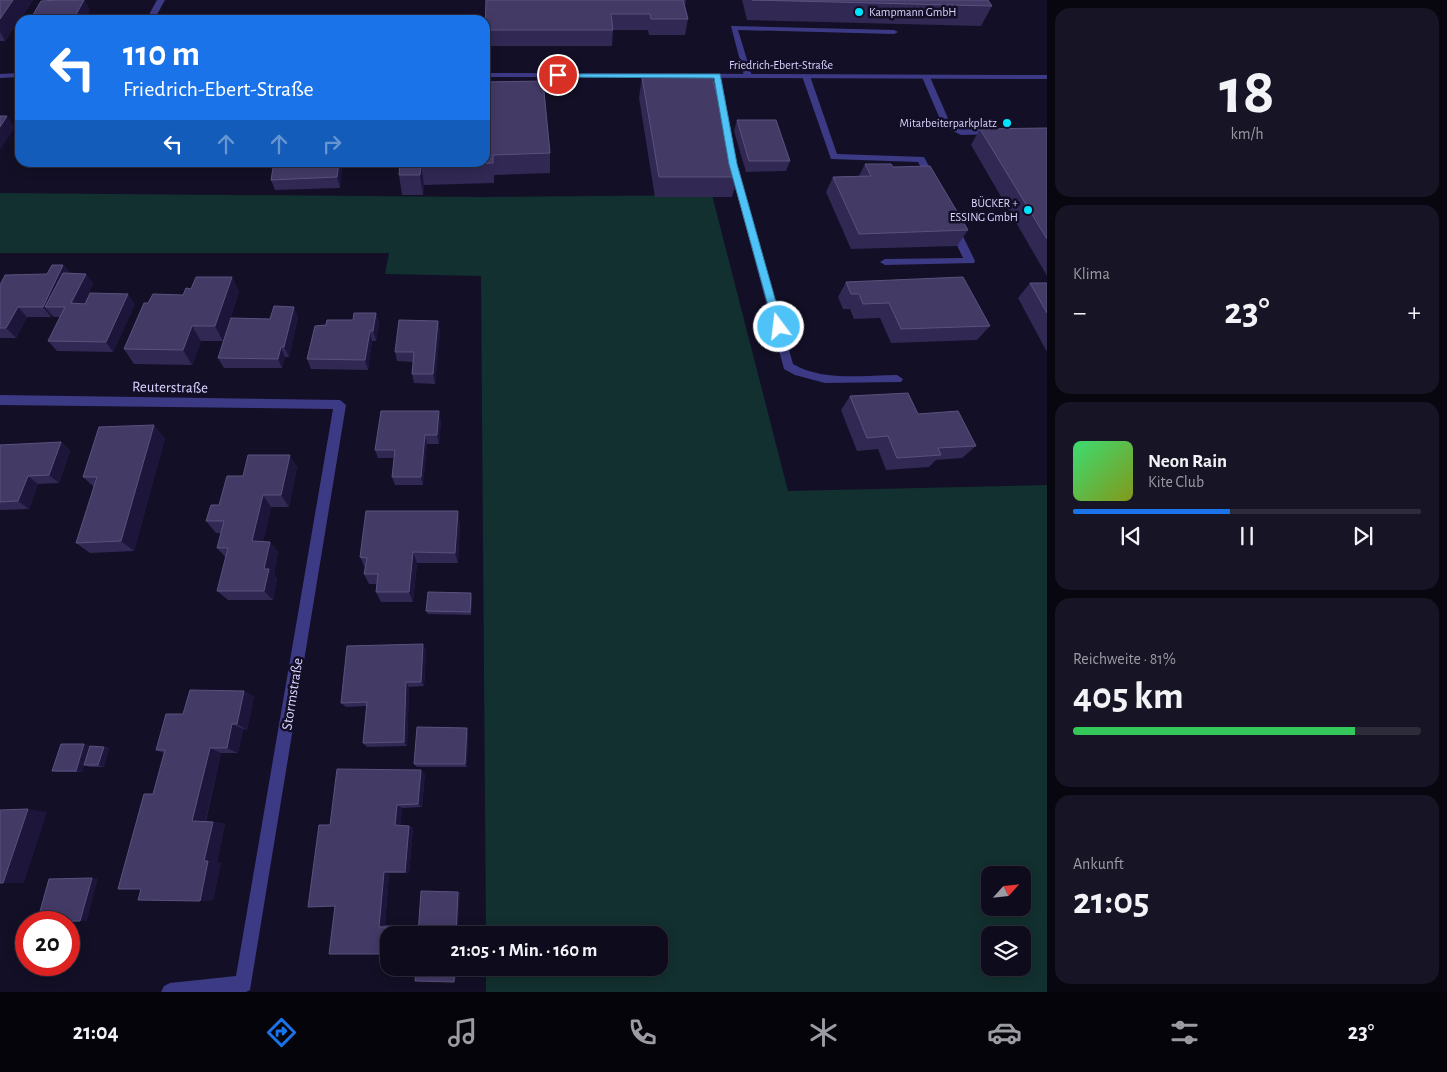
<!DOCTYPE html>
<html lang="de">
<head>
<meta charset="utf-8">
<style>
  :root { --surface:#0e0b1c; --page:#171425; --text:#f1f3f6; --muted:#9b9ba3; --line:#2e2b3b; --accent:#1a73e8 }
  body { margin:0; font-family:"Alegreya Sans",sans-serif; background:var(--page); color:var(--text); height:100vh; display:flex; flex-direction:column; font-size:19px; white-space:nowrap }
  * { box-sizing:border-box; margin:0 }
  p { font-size:16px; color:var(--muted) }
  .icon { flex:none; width:28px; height:28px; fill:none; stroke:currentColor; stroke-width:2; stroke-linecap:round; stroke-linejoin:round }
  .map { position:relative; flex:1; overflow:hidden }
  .sheet { display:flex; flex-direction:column; gap:8px; padding:8px; background:#08060f; width:400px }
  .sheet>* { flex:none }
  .banner { position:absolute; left:15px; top:15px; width:475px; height:152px; border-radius:15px; box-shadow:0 2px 12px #0003,0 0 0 1px var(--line); background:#1a73e8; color:#fff; overflow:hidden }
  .needle { width:32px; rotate:63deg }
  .controls { position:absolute; left:981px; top:866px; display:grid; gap:10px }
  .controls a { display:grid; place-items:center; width:50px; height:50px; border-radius:10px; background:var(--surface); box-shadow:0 2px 12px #0003,0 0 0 1px var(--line); font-size:25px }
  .speed { position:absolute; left:15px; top:911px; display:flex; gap:10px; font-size:25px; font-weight:700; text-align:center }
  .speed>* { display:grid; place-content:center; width:65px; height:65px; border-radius:50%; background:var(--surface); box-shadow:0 2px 12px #0003,0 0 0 1px var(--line); line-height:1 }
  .speed .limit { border:8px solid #d22; background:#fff; color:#111 }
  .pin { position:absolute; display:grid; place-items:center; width:42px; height:42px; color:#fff; margin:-21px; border:2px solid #fff; border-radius:50%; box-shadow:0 1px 5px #0007 }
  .me { position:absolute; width:55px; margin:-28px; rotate:345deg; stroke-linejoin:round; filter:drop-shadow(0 0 4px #0008) }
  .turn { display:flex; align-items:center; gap:18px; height:105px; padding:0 25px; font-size:22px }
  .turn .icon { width:65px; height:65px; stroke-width:2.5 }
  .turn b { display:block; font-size:35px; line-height:42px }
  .lanes { display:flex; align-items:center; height:48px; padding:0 25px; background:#0003; justify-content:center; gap:25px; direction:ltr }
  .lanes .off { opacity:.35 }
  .big { font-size:38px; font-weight:700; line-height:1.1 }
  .sheet .card { flex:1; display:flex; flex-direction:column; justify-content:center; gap:8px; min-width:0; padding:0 18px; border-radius:15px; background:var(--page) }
  .sheet .dial { align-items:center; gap:0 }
  .dial b { font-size:65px; line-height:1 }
  .song { display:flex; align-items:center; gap:15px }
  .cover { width:60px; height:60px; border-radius:8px; background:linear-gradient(135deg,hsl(140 70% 55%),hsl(70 70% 35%)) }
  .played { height:5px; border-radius:2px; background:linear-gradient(90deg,var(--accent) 45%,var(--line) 45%) }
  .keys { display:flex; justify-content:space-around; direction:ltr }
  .heat { display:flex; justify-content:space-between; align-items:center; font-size:28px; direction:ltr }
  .charge { height:8px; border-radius:4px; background:linear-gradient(90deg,#34c759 81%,var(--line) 0) }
  .trip { position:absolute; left:380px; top:926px; width:288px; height:50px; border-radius:15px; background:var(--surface); box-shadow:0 2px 12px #0003,0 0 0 1px var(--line); font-weight:700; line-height:50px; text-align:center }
  .tabs { display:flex; height:80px; justify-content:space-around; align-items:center; background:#06040b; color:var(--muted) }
  .tabs .icon { width:35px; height:35px }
  .tabs .active { color:var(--accent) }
  .tabs b { font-size:22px; color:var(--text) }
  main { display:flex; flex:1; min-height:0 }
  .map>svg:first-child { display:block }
  .green { fill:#12302f; fill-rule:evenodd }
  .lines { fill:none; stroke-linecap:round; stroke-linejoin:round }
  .lane { fill:#3d3a85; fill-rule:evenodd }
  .street { fill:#3d3a85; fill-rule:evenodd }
  .wall { fill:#312854 }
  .shaded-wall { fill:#1d163a }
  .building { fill:#433a66; stroke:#5a527e }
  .route { fill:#4fc3f7; stroke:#337fa1 }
  .poi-dot { fill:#00e5ff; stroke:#130f26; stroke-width:2 }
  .labels { text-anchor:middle; stroke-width:5; stroke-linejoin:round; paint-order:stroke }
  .far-poi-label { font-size:12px; fill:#d9d4ff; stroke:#130f26; text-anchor:end }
  .far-street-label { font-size:12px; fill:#d9d4ff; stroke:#130f26 }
  .street-label { font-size:15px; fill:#d9d4ff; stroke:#130f26 }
</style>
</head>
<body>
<main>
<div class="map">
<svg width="1047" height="992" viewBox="0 0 1047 992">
  <rect width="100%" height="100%" fill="#130f26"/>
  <path class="green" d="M0,193L481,197L712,195L788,491L1047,485V992H486V968H659V935H486L481,276L385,274L389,253H0ZM990,875H1022V908H990ZM990,935H1022V968H990Z"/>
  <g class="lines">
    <g class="lane">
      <polygon points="157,0 165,0 154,20 146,20"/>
      <polygon points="731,26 894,30 898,32 894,34 738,30 752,76 748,78 744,76"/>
      <path d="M714,74L721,76L737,164L793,364C824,382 863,375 897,375L903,379L901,382L825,383L795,375L784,369L729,164Z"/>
      <polygon points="803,74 810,76 837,154 924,157 937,181 935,183 929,183 918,162 831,159 802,76"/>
      <polygon points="923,75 930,77 950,123 963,129 995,129 998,130 998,134 961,135 943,126 922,77"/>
      <polygon points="953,223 958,226 975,261 974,263 885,265 880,262 885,259 963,258 948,226"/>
    </g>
    <g class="street">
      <polygon points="20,73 20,77 0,78 0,74"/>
      <polygon points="485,73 1047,75 1047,79 485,77"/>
      <polygon points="0,395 340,400 346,405 250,990 246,992 161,992 164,986 170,983 236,976 333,409 0,405"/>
    </g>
  </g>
  <g class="wall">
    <polygon points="0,0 33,0 5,41 0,41"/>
    <polygon points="486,0 686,0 685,6 688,19 685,35 649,35 648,30 613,30 612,46 485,46 485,20"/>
    <polygon points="742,0 988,0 992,6 981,26 747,20"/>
    <polygon points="642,77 738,177 732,197 655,197 639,98"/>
    <polygon points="485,82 550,153 550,173 494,175 494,183 424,185 423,195 402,195 399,175"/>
    <polygon points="737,120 790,161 786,171 746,172 734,131"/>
    <polygon points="1047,128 1047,276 971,145 980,129"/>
    <polygon points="865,164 893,167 968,230 957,246 851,249 826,192 833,177 859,176"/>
    <polygon points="342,166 340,188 275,190 271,180"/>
    <polygon points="63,265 70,273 86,274 93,284 84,303 135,304 113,352 57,351 48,341 60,317 54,317 52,315 51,317 27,317 16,338 0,338 0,285 47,274"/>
    <polygon points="232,277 239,292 223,341 201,341 192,365 134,364 124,349 148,303 183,295 191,289"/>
    <polygon points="846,282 990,326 977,340 891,343 880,318 854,319 850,309 843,309 838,297"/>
    <polygon points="1030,283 1047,283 1047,352 1018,298"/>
    <polygon points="376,313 379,324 376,341 372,341 368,370 311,369 307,359 353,320"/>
    <polygon points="298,317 289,357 285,357 282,368 224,368 218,358 270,319"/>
    <polygon points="438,321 440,331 435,384 414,383 412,374 413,362 397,361 395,352"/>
    <polygon points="850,396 918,414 976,446 962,458 936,460 929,467 886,470 878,449 857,451 841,410"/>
    <polygon points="441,420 439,444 427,444 423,485 395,485 392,477 394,458 378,458 375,450"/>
    <polygon points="165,438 134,551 90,553 76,543 94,487 83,477"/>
    <polygon points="61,442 70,451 59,483 38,484 29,509 0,510 0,445"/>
    <polygon points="297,467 289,507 271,507 263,542 270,542 278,552 274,575 277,579 273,600 228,600 217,591 226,558 217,548 221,533 216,533 206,521 243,476"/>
    <polygon points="460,523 458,563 417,563 413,602 381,602 376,592 377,584 369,584 364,574 365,568 360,557"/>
    <polygon points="472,596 471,615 428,614 426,611"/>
    <polygon points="426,649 424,686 409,687 407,746 367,747 363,743 367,706 346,707 341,703"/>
    <polygon points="244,691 254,697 247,730 243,729 238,753 221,753 206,821 213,822 225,824 217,862 221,862 213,900 200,901 141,889 153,794 164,753 156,750 183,714"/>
    <polygon points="468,732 467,767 417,767 414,764"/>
    <polygon points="84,744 90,746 82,772 58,772 52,771"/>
    <polygon points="104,747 109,748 104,767 90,767 84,765"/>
    <polygon points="425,774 422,807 402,808 400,826 409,826 413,828 409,873 389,873 385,925 408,925 407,935 389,935 335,906 330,825"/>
  </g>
  <g class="shaded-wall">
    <polygon points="13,0 33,0 5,41 0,32 0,19"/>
    <polygon points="84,0 85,0 90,10 85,20 73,20"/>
    <polygon points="7,116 15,127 0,150 0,127"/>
    <polygon points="339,162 341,162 342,166 340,188 337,177"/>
    <polygon points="421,165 424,185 423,195 420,175"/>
    <polygon points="63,265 71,275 45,307 52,315 51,317 43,307"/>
    <polygon points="86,274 93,284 79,313 71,303"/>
    <polygon points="232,277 239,292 223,341 215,326"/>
    <polygon points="128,294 135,304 113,352 106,342"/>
    <polygon points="18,307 27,317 16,338 6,328"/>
    <polygon points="294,307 298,317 289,357 284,347"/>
    <polygon points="376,313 379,324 376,341 373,331"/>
    <polygon points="438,321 440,331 435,384 433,374"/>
    <polygon points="192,326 201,341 192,365 183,350"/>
    <polygon points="370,331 372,341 368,370 365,360"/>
    <polygon points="281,347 285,357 282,368 278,359"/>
    <polygon points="439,411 441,420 439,444 437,435"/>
    <polygon points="154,425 165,438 134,551 121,541"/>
    <polygon points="425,435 427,444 423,485 421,477"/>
    <polygon points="61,442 70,451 59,483 49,475"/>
    <polygon points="290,455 297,467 289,507 281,495"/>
    <polygon points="28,476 38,484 29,509 18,501"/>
    <polygon points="263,495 271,507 261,552 252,541"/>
    <polygon points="458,511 460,523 458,563 455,553"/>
    <polygon points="270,542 278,552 274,575 277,579 273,600 264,591 264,569"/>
    <polygon points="413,552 417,563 413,602 409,592"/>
    <polygon points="423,644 426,649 424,686 421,682"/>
    <polygon points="406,682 409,687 407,746 404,742"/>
    <polygon points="244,691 254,697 247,730 237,724"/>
    <polygon points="232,724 243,729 238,753 227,748"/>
    <polygon points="467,728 468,732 467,767 465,764"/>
    <polygon points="84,744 90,746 82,772 76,771"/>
    <polygon points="104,747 109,748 104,767 98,765"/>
    <polygon points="210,748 221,753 205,823 192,821"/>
    <polygon points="421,770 425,774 422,807 418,804"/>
    <polygon points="397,805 402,808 400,827 395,825"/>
    <polygon points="28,809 47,812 24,883 3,883"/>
    <polygon points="213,822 225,824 217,862 204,861"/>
    <polygon points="409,826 413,828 409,873 405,872"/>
    <polygon points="208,861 221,862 213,900 200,901"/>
    <polygon points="384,872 389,873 385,925 379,927"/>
    <polygon points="92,878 98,878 87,921 80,921"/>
    <polygon points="460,891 458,935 456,935 458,892"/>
    <polygon points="408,925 407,935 402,935 403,927"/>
    <polygon points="455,968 457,968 456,979 454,982"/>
  </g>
  <g class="building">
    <polygon points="0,0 13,0 0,19"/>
    <polygon points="60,0 84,0 73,20 30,20 41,1"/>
    <polygon points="486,0 683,0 688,19 651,19 650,14 611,14 613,30 485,30"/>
    <polygon points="752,0 988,0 992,6"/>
    <polygon points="642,77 712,77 738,177 659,177"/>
    <polygon points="543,81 550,153 493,155 493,163 421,165 420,175 399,175 400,162 485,162 485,82"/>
    <polygon points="0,116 7,116 0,127"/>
    <polygon points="737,120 776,120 790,161 749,161"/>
    <polygon points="1047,128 1047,239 980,129"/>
    <polygon points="274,162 339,162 337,177 271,180"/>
    <polygon points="865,164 891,164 893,167 930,166 968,230 859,234 833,177 871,176"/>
    <polygon points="52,265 63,265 43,307 18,307 6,328 0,328 0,285 5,275 47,274"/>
    <polygon points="63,273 86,274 71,303 85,304 90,293 128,294 106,342 48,341 65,307 45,307"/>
    <polygon points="196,277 232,277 215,326 192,326 183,350 124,349 144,303 148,303 153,294 183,295 186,288 191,289"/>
    <polygon points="963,277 990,326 901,329 889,303 863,304 859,294 851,294 846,282"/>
    <polygon points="1030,283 1047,283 1047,313"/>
    <polygon points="274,306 294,307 284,347 281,347 278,359 218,358 231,318 270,319"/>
    <polygon points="354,313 376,313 373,331 370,331 365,360 307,359 315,326 326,325 327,320 353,320"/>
    <polygon points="399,320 438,321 433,374 412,374 414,352 395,352"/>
    <polygon points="908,393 918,414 958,411 976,446 938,448 941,455 897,458 888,436 867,438 850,396"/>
    <polygon points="381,411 439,411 437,435 425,435 421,477 392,477 395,450 375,450"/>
    <polygon points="154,425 121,541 76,543 97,477 83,477 99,427"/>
    <polygon points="61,442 49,475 28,476 18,501 0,502 0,445"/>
    <polygon points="248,455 290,455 281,495 263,495 252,541 270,542 264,569 269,569 264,591 217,591 228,548 217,548 224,521 206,521 211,505 219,505 227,476 243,476"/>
    <polygon points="366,511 458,511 455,553 413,552 409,592 376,592 378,574 364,574 367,558 360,557"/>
    <polygon points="428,592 471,593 470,612 426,611"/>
    <polygon points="423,644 421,682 406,682 404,742 363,743 367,702 341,703 347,646"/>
    <polygon points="190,690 244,691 237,724 232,724 227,748 210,748 192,821 213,822 204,861 208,861 200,901 138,900 141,889 118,889 144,794 153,794 165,750 156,750 166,714 183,714"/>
    <polygon points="417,727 467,728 465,764 414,764"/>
    <polygon points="61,744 84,744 76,771 52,771"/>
    <polygon points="90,746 104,747 98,765 84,765"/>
    <polygon points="337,769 421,770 418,804 397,805 395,825 409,826 405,872 384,872 379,927 403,927 402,935 389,935 389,954 329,954 335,906 308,907 319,825 330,825"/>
    <polygon points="28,809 3,883 0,883 0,810"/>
    <polygon points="92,878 80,921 37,922 49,879"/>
    <polygon points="421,891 458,892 456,935 418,935"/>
    <polygon points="416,968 455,968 454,982 415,981"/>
  </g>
  <polygon class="route" points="556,74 720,74 737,164 783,327 782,330 779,331 774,327 729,164 714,78 558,77"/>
  <g class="poi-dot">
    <circle cx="859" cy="12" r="5"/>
    <circle cx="1007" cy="123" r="5"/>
    <circle cx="1028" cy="210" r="5"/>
  </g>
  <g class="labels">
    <g class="far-poi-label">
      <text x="869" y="16" text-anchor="start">Kampmann GmbH</text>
      <text x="997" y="127">Mitarbeiterparkplatz</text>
      <text x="1018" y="207">BÜCKER +<tspan x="1018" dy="14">ESSING GmbH</tspan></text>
    </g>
    <g class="far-street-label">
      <text x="781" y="69">Friedrich-Ebert-Straße</text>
    </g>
    <g class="street-label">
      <text transform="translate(170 387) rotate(1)" y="5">Reuterstraße</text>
      <text transform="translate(292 694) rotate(-81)" y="5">Stormstraße</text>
    </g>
  </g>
</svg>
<div class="controls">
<a><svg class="needle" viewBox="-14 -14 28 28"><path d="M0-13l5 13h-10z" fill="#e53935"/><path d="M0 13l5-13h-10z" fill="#9b9ba3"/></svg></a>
<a><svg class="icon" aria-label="layers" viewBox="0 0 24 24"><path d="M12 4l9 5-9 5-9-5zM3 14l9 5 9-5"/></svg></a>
</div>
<div class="speed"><div class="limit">20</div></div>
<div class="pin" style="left:558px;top:75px;background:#d93025"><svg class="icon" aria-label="arrive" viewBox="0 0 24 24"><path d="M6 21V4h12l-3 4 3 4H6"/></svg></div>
<svg class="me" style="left:779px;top:327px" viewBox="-20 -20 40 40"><circle r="17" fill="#4fc3f7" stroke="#fff" stroke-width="3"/><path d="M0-11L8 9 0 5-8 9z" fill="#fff"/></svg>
<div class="trip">21:05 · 1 Min. · 160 m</div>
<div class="banner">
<div class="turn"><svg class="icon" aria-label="left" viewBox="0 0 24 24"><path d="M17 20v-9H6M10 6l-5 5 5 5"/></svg><div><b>110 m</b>Friedrich-Ebert-Straße</div></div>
<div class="lanes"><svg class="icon" aria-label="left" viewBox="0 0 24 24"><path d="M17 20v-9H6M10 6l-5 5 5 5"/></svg><svg class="icon off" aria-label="ahead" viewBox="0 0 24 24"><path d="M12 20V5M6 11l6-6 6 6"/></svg><svg class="icon off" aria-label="ahead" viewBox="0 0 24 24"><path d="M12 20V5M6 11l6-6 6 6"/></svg><svg class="icon off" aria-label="right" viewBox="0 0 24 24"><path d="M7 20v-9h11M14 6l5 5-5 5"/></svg></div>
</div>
</div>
<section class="sheet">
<div class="card dial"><b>18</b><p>km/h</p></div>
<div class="card"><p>Klima</p>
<div class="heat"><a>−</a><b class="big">23°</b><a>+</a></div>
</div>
<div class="card">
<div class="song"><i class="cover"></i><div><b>Neon Rain</b><p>Kite Club</p></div></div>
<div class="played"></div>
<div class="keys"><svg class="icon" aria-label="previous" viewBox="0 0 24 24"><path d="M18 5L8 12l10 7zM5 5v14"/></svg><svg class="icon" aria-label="pause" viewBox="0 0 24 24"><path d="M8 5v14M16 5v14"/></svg><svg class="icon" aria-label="next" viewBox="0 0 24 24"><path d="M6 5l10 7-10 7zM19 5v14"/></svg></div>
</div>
<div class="card"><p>Reichweite · 81%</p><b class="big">405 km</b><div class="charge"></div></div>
<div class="card"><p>Ankunft</p><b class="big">21:05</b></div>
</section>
</main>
<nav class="tabs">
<b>21:04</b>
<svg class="icon active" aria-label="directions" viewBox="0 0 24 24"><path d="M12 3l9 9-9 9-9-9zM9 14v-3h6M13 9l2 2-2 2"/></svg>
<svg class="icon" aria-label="music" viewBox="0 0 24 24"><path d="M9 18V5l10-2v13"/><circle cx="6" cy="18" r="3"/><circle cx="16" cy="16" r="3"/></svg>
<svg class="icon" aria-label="phone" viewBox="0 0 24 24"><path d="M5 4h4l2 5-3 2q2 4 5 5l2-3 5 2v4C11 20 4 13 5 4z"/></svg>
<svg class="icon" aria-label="climate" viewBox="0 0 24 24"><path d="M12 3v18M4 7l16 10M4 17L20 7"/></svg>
<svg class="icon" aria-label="car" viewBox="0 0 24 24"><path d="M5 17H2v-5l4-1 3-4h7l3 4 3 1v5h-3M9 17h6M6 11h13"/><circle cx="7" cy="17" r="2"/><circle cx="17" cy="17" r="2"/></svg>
<svg class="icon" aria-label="filters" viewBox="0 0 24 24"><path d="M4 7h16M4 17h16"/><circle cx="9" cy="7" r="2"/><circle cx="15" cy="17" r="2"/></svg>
<b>23°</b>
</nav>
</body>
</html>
